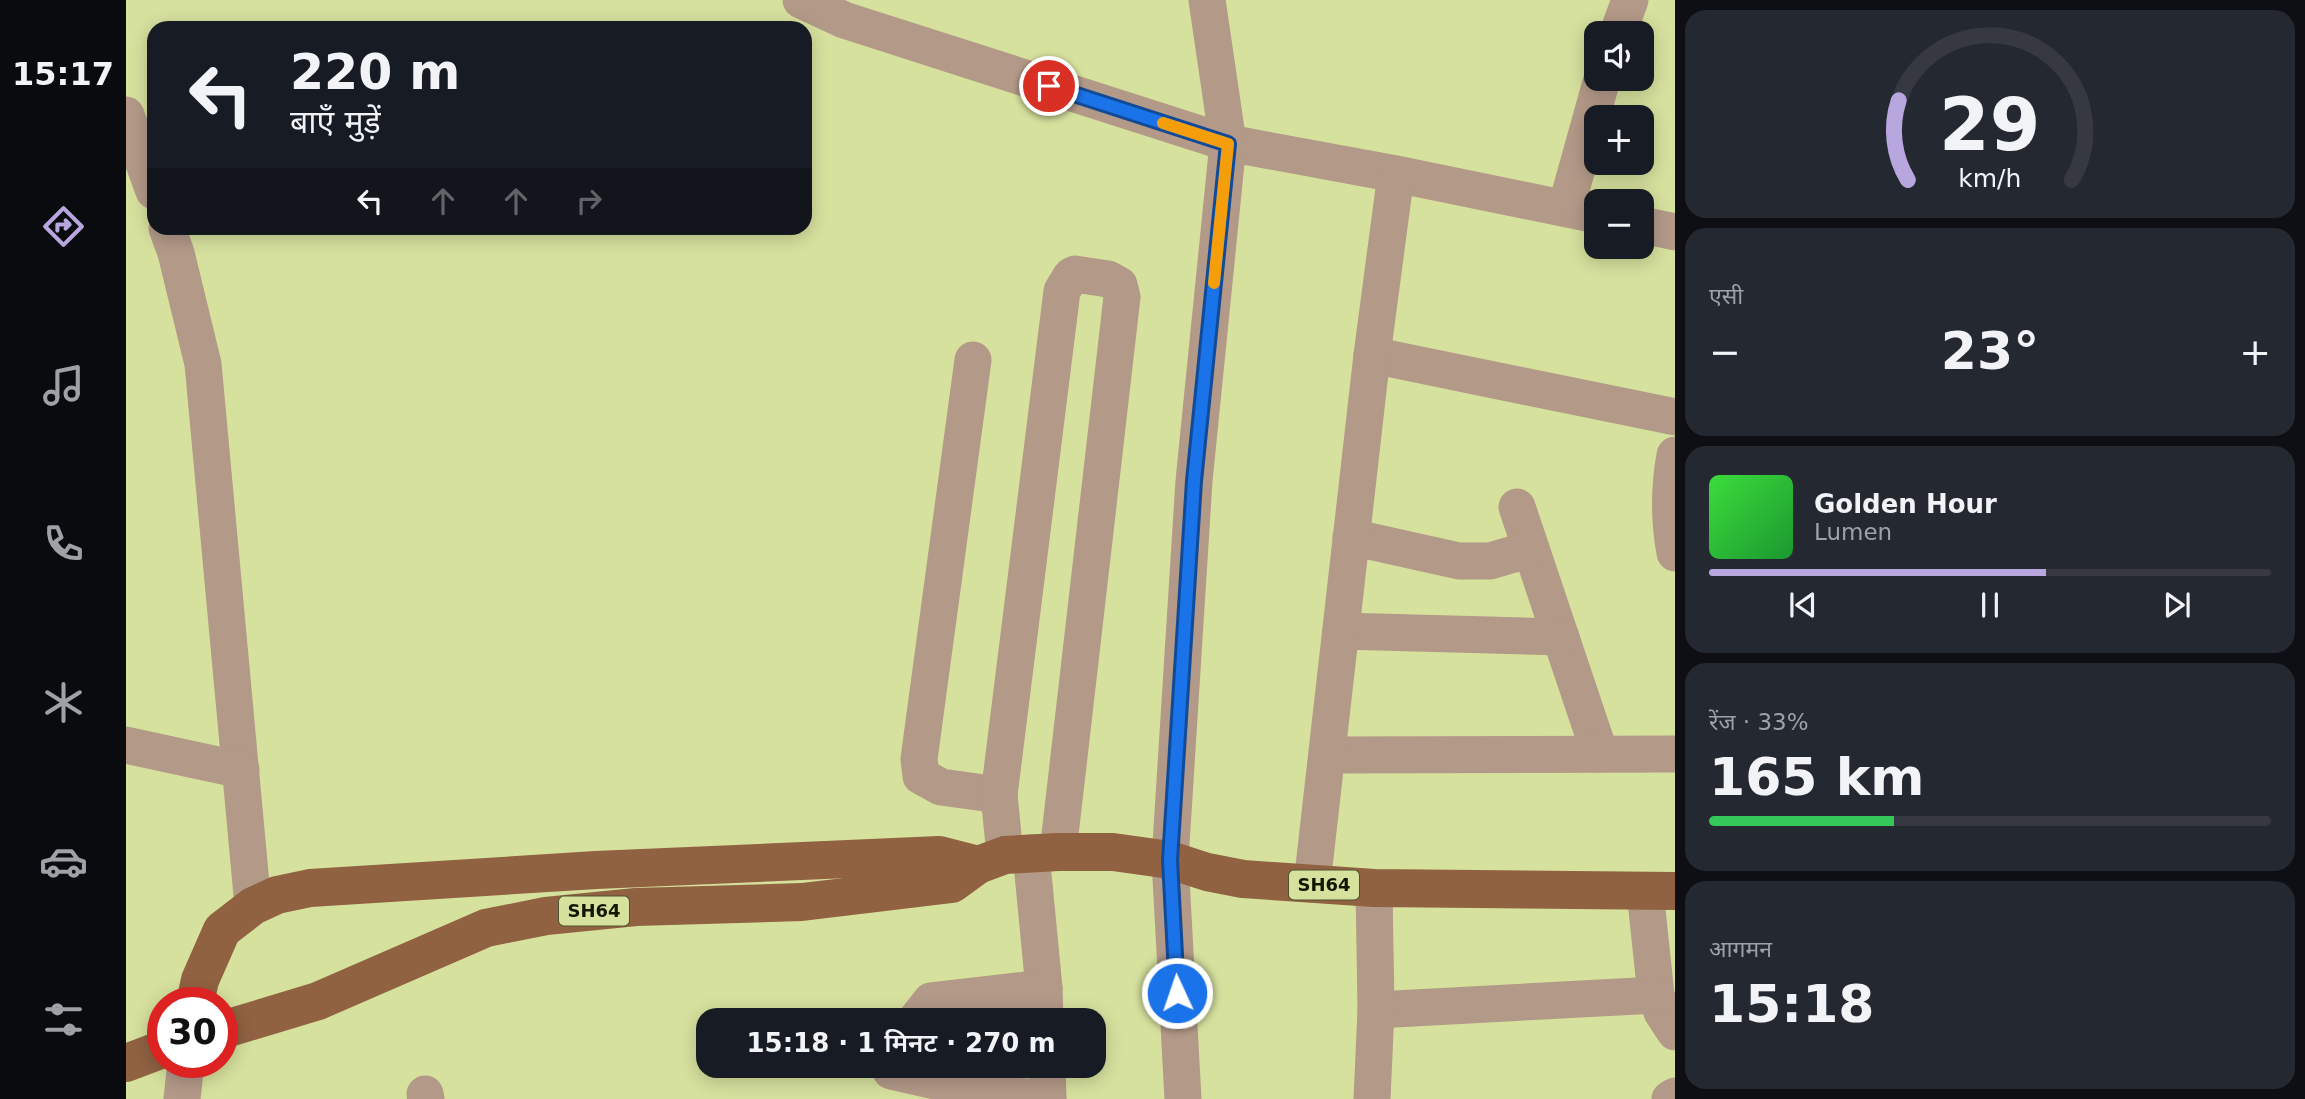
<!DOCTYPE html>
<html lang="hi">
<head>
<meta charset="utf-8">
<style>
  :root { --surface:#171b24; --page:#242831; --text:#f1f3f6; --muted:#9ea1a6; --line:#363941; --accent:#b8a6de }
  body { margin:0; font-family:"DejaVu Sans","Noto Sans Devanagari",sans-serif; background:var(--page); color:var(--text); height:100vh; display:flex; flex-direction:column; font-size:26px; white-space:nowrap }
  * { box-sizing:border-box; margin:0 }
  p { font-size:23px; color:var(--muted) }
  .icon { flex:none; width:38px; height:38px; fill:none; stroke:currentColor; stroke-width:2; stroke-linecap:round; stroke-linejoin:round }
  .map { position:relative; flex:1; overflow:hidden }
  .drawer { display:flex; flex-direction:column; gap:10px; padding:10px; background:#0d0f14; width:630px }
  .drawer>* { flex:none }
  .top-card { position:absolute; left:21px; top:21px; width:665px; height:214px; border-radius:21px; box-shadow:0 4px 18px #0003; background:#171b24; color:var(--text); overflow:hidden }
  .buttons { position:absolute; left:1458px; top:21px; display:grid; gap:14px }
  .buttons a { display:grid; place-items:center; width:70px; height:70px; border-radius:14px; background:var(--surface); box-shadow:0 4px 18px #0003; font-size:35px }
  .speed { position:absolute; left:21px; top:987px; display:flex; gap:14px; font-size:35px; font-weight:700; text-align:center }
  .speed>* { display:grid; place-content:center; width:91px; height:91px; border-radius:50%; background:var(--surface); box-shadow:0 4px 18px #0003; line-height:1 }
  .speed .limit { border:10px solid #d22; background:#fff; color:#111 }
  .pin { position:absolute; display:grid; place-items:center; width:60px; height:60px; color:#fff; margin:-30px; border:4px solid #fff; border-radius:50%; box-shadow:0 2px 7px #0007 }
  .me { position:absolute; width:77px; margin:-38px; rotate:357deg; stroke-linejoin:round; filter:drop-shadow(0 0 5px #0008) }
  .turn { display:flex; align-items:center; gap:24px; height:147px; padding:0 28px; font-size:32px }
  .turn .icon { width:91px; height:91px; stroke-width:2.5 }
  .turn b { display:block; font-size:49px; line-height:60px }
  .lanes { display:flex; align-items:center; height:66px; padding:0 28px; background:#0003; justify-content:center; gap:35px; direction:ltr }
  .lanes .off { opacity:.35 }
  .big { font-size:52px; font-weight:600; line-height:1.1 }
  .drawer .tile { flex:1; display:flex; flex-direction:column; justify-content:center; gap:10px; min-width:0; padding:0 24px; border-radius:21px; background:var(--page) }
  .drawer .dial { align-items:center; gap:0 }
  .dial svg { height:182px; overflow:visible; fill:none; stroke:var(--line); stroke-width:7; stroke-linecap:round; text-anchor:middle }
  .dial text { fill:var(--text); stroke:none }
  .song { display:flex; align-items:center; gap:21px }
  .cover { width:84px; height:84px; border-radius:10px; background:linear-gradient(135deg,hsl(120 70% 55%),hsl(130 70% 35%)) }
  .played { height:7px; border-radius:4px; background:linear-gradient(90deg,var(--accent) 60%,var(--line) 60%) }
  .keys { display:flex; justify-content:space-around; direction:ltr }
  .heat { display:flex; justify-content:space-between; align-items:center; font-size:38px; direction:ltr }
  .charge { height:10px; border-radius:5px; background:linear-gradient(90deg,#34c759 33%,var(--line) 0) }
  .trip { position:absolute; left:570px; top:1008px; width:410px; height:70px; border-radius:21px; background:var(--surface); box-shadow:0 4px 18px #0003; font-weight:600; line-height:70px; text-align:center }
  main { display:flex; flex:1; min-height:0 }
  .tab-bar { display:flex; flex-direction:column; width:126px; justify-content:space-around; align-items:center; background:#090b0e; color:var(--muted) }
  .tab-bar .icon { width:49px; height:49px }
  .tab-bar .selected { color:var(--accent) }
  .tab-bar b { font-size:32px; color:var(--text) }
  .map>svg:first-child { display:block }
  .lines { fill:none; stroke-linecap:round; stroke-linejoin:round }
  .minor { stroke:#b39988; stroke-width:37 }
  .major { stroke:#906242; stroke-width:38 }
  .route-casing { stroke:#114b97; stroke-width:18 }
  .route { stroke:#1a73e8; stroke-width:12 }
  .slow { stroke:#f59e0b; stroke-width:12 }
  .labels { text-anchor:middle; stroke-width:6; stroke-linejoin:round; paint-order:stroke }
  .shield { fill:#d7e19e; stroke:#4e532f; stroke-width:2 }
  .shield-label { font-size:18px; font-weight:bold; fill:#131600 }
</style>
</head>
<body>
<main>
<nav class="tab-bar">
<b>15:17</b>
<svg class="icon selected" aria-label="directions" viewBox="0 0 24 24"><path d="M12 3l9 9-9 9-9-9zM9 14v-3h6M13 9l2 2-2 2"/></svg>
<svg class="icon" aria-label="music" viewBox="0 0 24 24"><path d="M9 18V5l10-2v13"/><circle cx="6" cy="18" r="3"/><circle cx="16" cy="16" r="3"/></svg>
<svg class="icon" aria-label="phone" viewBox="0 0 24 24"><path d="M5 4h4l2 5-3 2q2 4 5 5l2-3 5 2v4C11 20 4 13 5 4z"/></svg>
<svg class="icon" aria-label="climate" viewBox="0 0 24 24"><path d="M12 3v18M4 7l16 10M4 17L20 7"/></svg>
<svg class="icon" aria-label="car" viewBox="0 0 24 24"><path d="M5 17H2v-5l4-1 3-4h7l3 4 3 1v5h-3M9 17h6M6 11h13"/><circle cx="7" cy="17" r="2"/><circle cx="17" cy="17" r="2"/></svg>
<svg class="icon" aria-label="filters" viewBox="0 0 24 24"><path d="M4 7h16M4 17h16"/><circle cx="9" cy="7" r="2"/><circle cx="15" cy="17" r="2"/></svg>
</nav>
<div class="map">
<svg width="1549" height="1099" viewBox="0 0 1549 1099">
  <rect width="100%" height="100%" fill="#d7e19e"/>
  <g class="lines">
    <g class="minor">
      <polyline points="675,0 718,20 1102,143 1270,174 1470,215"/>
      <polyline points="1492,33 1504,0"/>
      <polyline points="0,115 28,191"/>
      <polyline points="1440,208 1476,79"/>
      <polyline points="1516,225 1549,232"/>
      <polyline points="41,228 50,253 77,364 127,906"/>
      <polyline points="1246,355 1549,417"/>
      <polyline points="847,360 793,759 795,776 815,787 873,795"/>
      <path d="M1549,455C1543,488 1543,520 1549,553"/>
      <polyline points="1391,507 1474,754"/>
      <polyline points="1225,537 1333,561 1364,561 1405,549"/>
      <polyline points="1215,631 1435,637"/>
      <polyline points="0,745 115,770"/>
      <polyline points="1201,755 1549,754"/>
      <polyline points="905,853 918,988 919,1020"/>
      <polyline points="879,855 873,795 936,291 945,276 949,274 982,279 993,285 996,297 932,852"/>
      <polyline points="1186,884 1246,355 1270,174"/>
      <polyline points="1519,891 1530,995 1536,1012 1549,1032"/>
      <polyline points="1250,1010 1530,995"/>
      <polyline points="790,1020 805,1001 918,988"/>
      <polyline points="921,1066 922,1099"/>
      <polyline points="765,1071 866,1094 922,1099"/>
      <polyline points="299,1094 300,1099"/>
      <polyline points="56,1099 60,1062"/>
      <polyline points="1057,1099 1044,860 1068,481 1102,143 1081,0"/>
      <polyline points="1246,1099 1250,1010 1248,888"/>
      <polyline points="1544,1099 1549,1096"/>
    </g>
    <g class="major">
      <polyline points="69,1003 74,980 96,930 127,906 151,895 184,888 470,870 813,855 852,865"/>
      <polyline points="96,1030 192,1001 360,928 420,916 510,907 676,902 826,884 852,865 879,855 932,852 987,852 1044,860 1081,872 1117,879 1248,888 1549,891"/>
      <polyline points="0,1063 37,1049"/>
    </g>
  </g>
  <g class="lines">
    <defs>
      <polyline id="route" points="923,86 1102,144 1068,481 1044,860 1051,993"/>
    </defs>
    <use href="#route" class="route-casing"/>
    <use href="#route" class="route"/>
    <polyline class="slow" points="1037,123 1102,144 1088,283"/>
  </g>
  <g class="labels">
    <g class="shield">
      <rect x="1163" y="870.5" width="70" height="29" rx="5"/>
      <rect x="433" y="896.5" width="70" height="29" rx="5"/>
    </g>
    <g class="shield-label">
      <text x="1198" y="891">SH64</text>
      <text x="468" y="917">SH64</text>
    </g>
  </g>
</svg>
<div class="buttons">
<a><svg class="icon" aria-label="sound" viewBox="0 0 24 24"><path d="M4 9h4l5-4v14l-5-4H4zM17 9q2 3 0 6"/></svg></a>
<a>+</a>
<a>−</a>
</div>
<div class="speed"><div class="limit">30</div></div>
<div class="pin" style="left:923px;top:86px;background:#d93025"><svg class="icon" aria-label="arrive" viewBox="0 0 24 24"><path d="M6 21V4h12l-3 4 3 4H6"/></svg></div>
<svg class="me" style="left:1051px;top:993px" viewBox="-20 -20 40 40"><circle r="17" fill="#1a73e8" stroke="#fff" stroke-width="3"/><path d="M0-11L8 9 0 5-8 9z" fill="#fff"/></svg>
<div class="trip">15:18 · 1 मिनट · 270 m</div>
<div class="top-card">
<div class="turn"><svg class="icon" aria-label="left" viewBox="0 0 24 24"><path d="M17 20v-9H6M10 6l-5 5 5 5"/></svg><div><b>220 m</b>बाएँ मुड़ें</div></div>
<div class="lanes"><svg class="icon" aria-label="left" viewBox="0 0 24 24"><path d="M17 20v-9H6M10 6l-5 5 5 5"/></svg><svg class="icon off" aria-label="ahead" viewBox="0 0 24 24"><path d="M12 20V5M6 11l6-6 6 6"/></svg><svg class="icon off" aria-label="ahead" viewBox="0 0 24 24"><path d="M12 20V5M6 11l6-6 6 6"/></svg><svg class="icon off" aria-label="right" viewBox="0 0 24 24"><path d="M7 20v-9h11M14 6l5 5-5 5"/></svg></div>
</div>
</div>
<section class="drawer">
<div class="tile dial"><svg viewBox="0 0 100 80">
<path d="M14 69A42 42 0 1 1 86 69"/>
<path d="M14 69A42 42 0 0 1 10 34" stroke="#b8a6de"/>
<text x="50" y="56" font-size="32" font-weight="700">29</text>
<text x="50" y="72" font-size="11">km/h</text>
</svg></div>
<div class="tile"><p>एसी</p>
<div class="heat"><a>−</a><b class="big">23°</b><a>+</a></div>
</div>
<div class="tile">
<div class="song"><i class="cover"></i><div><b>Golden Hour</b><p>Lumen</p></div></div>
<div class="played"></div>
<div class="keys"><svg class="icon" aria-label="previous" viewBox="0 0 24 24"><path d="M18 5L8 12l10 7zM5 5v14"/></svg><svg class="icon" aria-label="pause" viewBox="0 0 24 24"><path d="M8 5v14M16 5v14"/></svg><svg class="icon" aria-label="next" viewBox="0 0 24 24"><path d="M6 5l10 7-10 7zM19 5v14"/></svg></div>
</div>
<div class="tile"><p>रेंज · 33%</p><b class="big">165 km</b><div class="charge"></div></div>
<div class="tile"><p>आगमन</p><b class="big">15:18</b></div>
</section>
</main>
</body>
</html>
